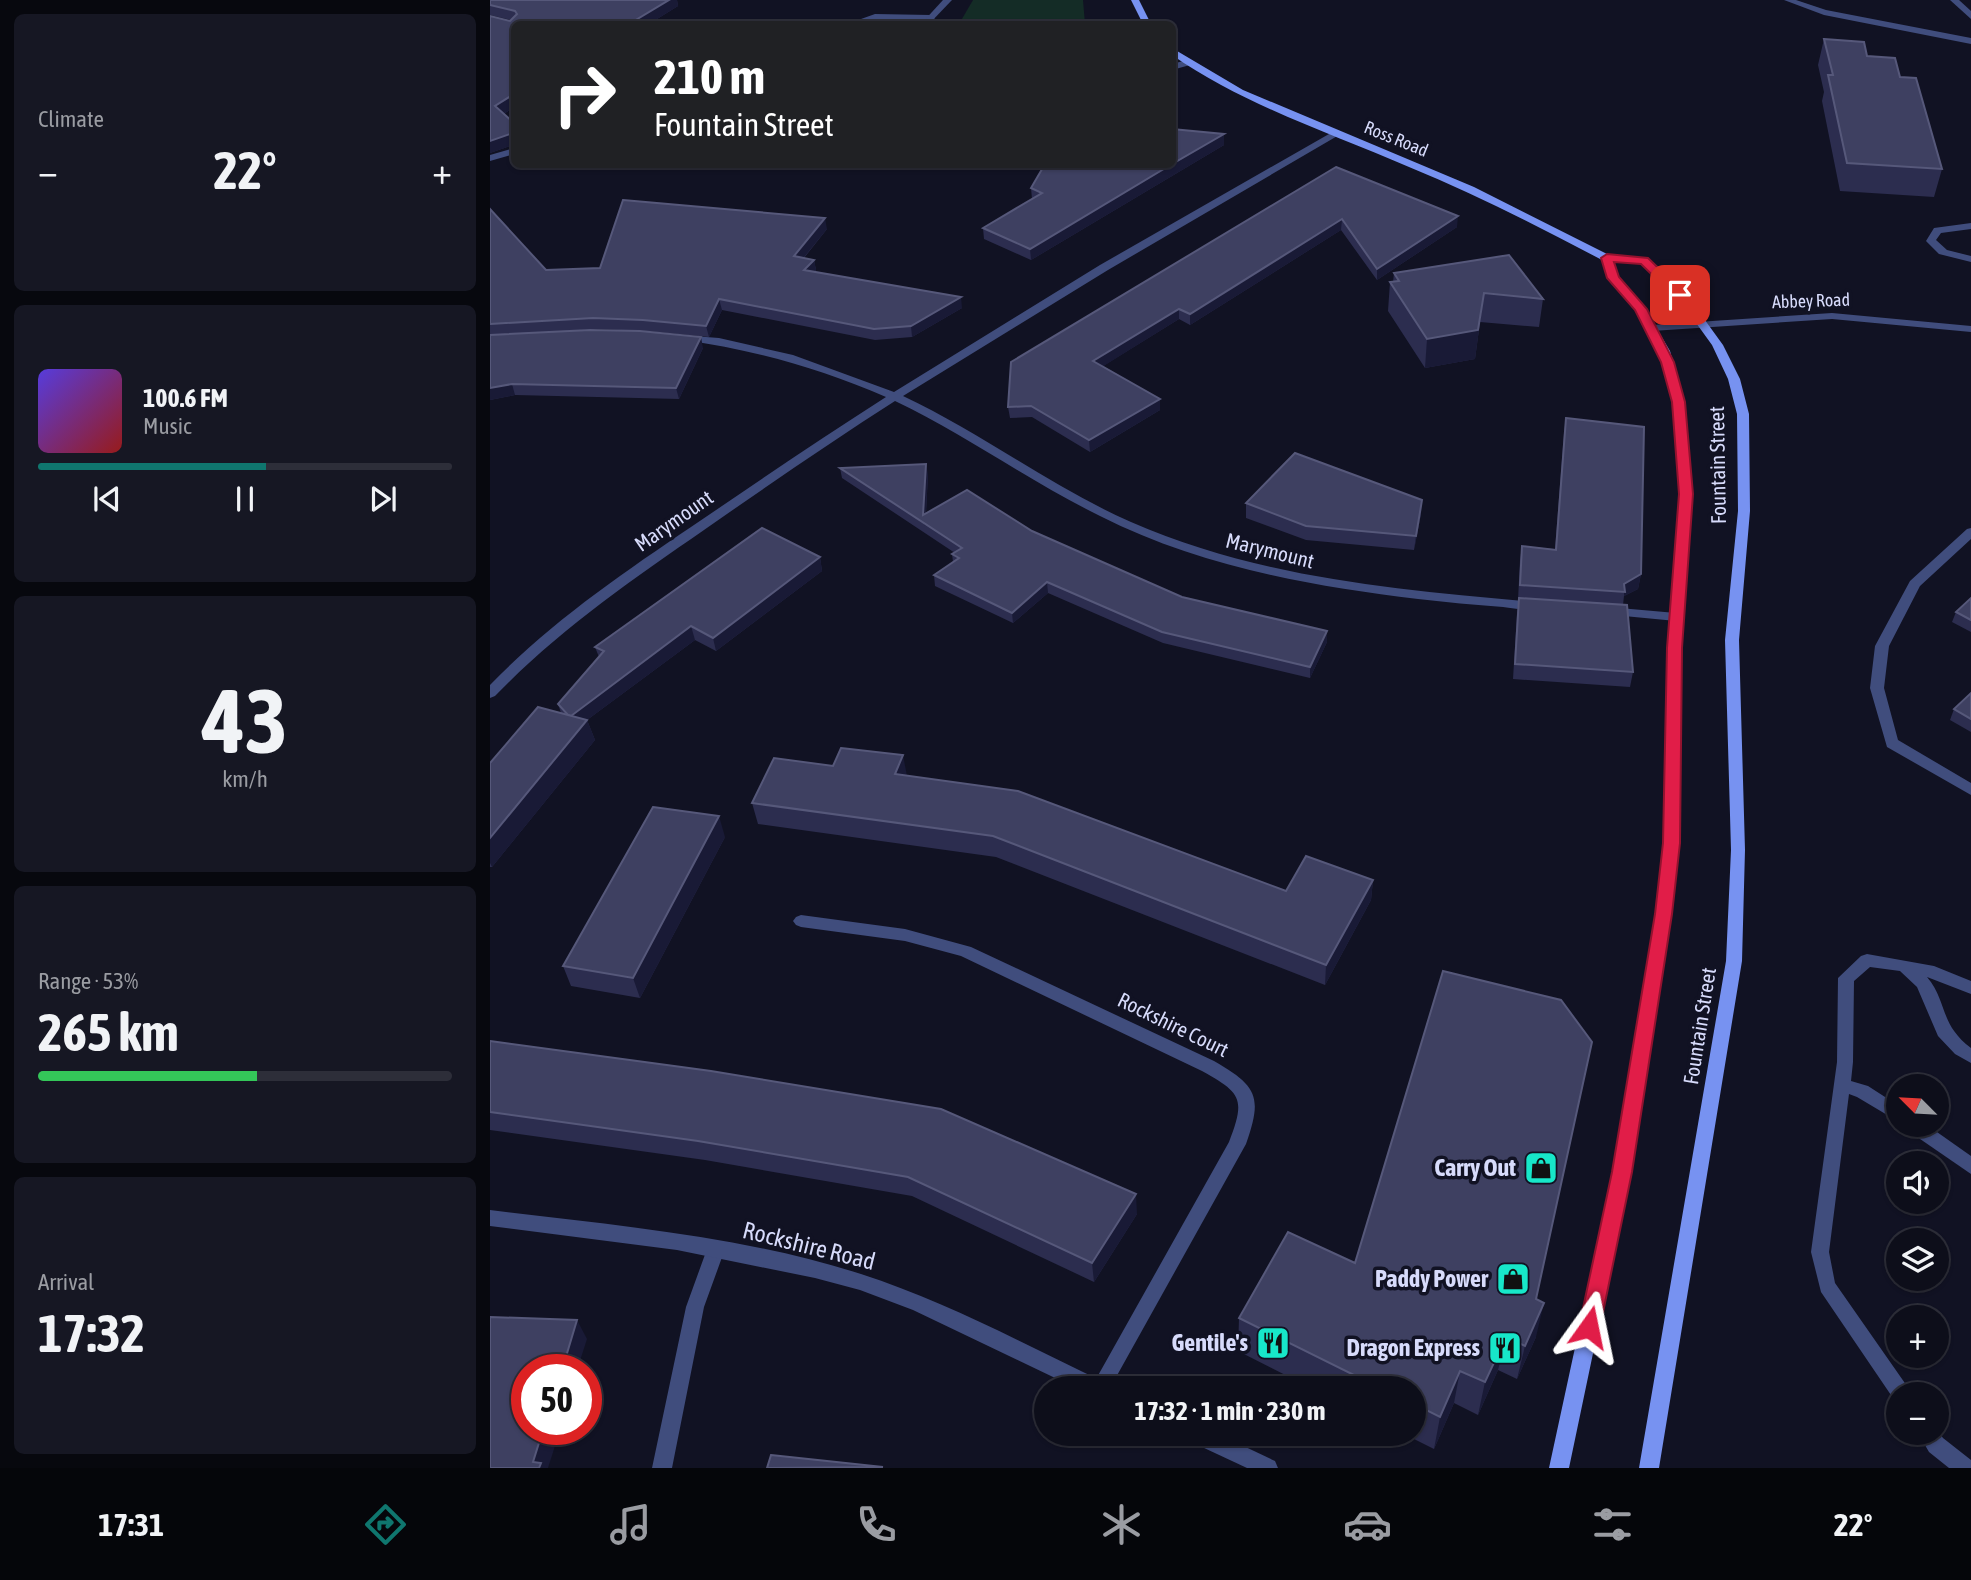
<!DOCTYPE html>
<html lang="en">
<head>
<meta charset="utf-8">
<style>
  :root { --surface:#0d0e1a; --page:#161723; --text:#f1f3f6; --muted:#9a9ca2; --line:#2d2e39; --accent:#0f766e }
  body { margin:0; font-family:"Asap Condensed",sans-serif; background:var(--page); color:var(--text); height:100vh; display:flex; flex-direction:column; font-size:26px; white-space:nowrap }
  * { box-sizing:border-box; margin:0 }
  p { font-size:23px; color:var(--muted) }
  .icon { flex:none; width:38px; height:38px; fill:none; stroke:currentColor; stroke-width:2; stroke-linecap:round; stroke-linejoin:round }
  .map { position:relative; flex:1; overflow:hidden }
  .sheet { display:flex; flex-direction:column; gap:14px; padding:14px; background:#07080e; width:490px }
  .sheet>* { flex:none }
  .top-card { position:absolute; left:21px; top:21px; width:665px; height:147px; border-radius:10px; box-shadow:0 2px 5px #0004,0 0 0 2px var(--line); background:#202124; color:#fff; overflow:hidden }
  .needle { width:46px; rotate:294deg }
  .tools { position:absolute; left:1396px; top:1074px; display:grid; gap:14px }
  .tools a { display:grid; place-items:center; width:63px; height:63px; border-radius:50%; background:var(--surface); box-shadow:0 2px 5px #0004,0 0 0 2px var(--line); font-size:35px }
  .speed { position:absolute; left:21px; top:1354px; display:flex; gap:14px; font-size:35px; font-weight:700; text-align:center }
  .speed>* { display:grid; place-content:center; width:91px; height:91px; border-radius:50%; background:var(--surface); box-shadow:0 2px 5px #0004,0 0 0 2px var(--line); line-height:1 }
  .speed .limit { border:10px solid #d22; background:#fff; color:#111 }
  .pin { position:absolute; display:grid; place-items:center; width:60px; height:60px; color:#fff; margin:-30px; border-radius:14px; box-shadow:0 4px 10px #0006 }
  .me { position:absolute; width:77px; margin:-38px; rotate:12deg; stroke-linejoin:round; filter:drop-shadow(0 0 5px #0008) }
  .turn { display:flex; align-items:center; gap:24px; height:147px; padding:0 28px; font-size:32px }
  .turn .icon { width:91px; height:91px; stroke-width:2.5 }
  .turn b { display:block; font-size:49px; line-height:60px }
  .big { font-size:52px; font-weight:700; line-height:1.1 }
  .sheet .widget { flex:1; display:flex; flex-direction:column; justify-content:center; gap:10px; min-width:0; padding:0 24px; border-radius:10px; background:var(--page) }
  .sheet .dial { align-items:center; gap:0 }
  .dial b { font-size:91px; line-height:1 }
  .song { display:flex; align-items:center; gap:21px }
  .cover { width:84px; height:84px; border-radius:10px; background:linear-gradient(135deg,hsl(250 70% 55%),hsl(0 70% 35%)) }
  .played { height:7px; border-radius:4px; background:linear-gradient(90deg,var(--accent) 55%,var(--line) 55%) }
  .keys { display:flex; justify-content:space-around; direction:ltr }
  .heat { display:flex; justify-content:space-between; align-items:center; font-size:38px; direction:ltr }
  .charge { height:10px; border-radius:5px; background:linear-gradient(90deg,#34c759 53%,var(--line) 0) }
  .trip { position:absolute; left:544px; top:1376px; width:392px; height:70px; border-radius:35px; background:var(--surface); box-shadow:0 2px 5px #0004,0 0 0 2px var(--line); font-weight:700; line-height:70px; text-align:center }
  .dock { display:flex; height:112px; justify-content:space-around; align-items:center; background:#05060a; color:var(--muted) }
  .dock .icon { width:49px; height:49px }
  .dock .current { color:var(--accent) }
  .dock b { font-size:32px; color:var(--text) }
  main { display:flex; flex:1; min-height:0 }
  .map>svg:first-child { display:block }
  .green { fill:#142c26 }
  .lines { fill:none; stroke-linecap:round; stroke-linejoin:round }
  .service { fill:#404d7d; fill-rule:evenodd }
  .minor { fill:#404d7d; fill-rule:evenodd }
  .tertiary { fill:#404d7d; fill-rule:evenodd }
  .secondary { fill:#7792f1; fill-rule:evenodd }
  .wall { fill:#2c2d4f }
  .shaded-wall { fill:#191a36 }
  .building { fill:#3e4061; stroke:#56587a; stroke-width:2 }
  .route { fill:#e11d48; stroke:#92132f; stroke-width:2 }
  .labels { text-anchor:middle; stroke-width:7; stroke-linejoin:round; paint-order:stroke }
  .far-street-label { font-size:18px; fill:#d7dbfb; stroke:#111223 }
  .street-label { font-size:21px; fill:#d7dbfb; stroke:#111223 }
  .near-poi-label { font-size:24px; font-weight:bold; fill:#d7dbfb; stroke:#111223; text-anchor:end }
  .near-street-label { font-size:24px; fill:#d7dbfb; stroke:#111223 }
</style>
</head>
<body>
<main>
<section class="sheet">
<div class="widget"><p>Climate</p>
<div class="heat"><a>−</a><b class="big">22°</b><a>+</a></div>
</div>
<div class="widget">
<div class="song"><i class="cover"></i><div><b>100.6 FM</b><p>Music</p></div></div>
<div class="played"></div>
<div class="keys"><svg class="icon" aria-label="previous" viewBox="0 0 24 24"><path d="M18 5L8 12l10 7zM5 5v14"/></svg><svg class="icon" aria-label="pause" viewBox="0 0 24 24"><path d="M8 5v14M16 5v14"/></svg><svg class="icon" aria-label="next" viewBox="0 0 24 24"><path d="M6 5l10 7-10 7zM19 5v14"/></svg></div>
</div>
<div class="widget dial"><b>43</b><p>km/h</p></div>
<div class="widget"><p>Range · 53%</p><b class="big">265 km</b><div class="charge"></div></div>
<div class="widget"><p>Arrival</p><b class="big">17:32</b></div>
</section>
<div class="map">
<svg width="1481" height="1468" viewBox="0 0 1481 1468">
  <rect width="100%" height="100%" fill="#111223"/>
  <polygon class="green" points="483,0 593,0 595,24 469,24"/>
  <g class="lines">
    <g class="service">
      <polygon points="1294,0 1306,0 1336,10 1481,38 1481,44 1334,15"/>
      <polygon points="1460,0 1469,0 1481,11 1481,19"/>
      <polygon points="385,14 441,15 445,18 441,21 385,20 369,24 357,24"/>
      <polygon points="1481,223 1481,229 1451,233 1446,240 1457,250 1481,256 1481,262 1449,254 1436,241 1444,228"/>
      <polygon points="1481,528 1481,539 1430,586 1399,646 1394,688 1408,740 1481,783 1481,795 1397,747 1380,688 1385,646 1420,581 1477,529"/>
      <path d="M1377,954L1444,966L1481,981V994L1437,977C1458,1002 1449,1024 1481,1048V1063L1465,1054L1448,1036L1427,987L1410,971L1380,967L1364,981L1363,1062L1361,1081L1378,1086L1409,1106V1122L1367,1097L1359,1094L1339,1252L1345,1283L1419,1389L1421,1395H1409V1403L1405,1401L1331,1292L1321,1252L1347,1062L1348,978L1371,956Z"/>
      <polygon points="1415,1125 1437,1125 1481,1156 1481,1174 1417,1130"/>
      <polygon points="1447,1430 1453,1438 1481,1460 1481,1468 1459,1468 1439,1452 1428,1433 1447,1433"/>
    </g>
    <g class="minor">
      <polygon points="453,0 462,0 439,24 431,24"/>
      <polygon points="697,60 700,61 700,65 682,70 682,64"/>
      <path d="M846,130L851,133L849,135L618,270L413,396C492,433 561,487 641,522C769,578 908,590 1045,602L1052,606L1050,609C1038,612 1024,608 1013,607C984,605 956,602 928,599C819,586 709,566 610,516C539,481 476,435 405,401C341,442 277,486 214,530C140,581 68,631 5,696L0,698V685C60,623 130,575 201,527C266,483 330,439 396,397C331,369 265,350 194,340L190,339V335L229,338L303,355L404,392L610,265Z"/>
      <polygon points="24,148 24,154 0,161 0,155"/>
      <polygon points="1118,607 1186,613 1193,617 1186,621 1113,614 1111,611 1113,608"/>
      <path d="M311,915L415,929L481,947L724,1061C767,1086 773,1096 756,1144L620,1388H601L739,1142C756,1098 751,1093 712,1071L471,956L415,941L311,927L306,925L303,921L306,917Z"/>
      <polygon points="226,1241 232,1243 235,1249 214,1307 182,1468 162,1468 196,1307 217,1249 220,1243"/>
    </g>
    <g class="tertiary">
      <polygon points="1342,313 1481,326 1481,332 1342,319 1162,331 1157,328 1162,325"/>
      <path d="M0,1210C124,1225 252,1236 371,1274C455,1301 534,1344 614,1382L616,1388H586L423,1310L370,1290L325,1278L187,1250L0,1226Z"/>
      <polygon points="694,1433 726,1433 785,1461 788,1468 757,1468 697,1440"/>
    </g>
    <g class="secondary">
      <polygon points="641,0 649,0 661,24 653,24"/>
      <path d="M682,48L753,90L984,187L1119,255L1158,259L1174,271L1204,305L1233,345L1250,379L1259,414L1260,511L1249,640L1255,850L1252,961L1169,1468H1149L1236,961L1241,850L1235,640L1248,511L1247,414L1238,379L1222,345L1196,309L1166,275L1151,264L1123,262L1128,277L1154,307L1180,351L1194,402L1199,447L1202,494L1192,648L1189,843L1182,914L1141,1172L1079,1468H1059L1123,1172L1166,914L1175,843L1178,648L1190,494L1187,447L1182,402L1168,351L1145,310L1118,278L1112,260C1049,227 985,194 919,167C840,133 754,105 682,55Z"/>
    </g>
  </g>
  <g class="wall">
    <polygon points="0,0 187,0 188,6 159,24 24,24 24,107 14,114 24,123 24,149 23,145 0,153 21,20 0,15"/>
    <polygon points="1334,39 1377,56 1410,77 1452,169 1444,197 1350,191 1332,101 1334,92 1328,65"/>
    <polygon points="734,134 734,145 541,260 494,239 493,228 542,199 541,188"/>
    <polygon points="846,167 967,227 887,280 851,230 700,325 689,319 613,366 670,399 670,410 600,452 542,417 520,418 518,407"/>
    <polygon points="0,209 56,270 110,268 337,229 314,258 324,260 326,270 325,272 472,308 422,337 385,340 232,310 219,337 156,331 106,329 14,335 213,348 189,399 25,395 0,400"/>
    <polygon points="904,273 1053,299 1049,327 990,322 985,359 935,368 898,311 900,282 903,282"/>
    <polygon points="1076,418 1151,574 1148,589 1134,596 1133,605 1143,672 1140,687 1023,679 1027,613 1029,600 1028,600 1030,560 1032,546 1065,549 1074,433"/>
    <polygon points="350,468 438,474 436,514 542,531 692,597 837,642 820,678 673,643 558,593 523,623 445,586 444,575 463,562 462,554 465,553 352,478"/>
    <polygon points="756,503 931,514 924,550 816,540 756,518"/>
    <polygon points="330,557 332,571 226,651 205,640 97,720 105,740 2,867 0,867 0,763 71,713 68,704 109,657 105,647"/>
    <polygon points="1481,598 1481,632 1462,622 1466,612"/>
    <polygon points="1481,693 1481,732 1460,720 1464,709"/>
    <polygon points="417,776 796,891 883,880 881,900 835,985 506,857 268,824 262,803"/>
    <polygon points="235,837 150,998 81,986 73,966"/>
    <polygon points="0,1041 647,1214 604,1282 422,1196 215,1160 0,1130"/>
    <polygon points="865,1263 1046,1299 1046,1337 1027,1379 1008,1370 988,1415 964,1403 944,1449 912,1433 924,1433 924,1388 821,1388 748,1351 749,1318"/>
  </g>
  <g class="shaded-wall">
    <polygon points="179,0 187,0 188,6 159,24 139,24"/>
    <polygon points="24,94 24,107 9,117 5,106"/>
    <polygon points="20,134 23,145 0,153 0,141"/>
    <polygon points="734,134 734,145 541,260 540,249"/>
    <polygon points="968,216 967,227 887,280 887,269"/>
    <polygon points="335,218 337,229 306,267 304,256"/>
    <polygon points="852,219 851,230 700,325 700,314"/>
    <polygon points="324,260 326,270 316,281 314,270"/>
    <polygon points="994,293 985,359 935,368 937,339"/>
    <polygon points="471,297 472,308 422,337 421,326"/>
    <polygon points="229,299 232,310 219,337 216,326"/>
    <polygon points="689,309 689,319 604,372 603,361"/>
    <polygon points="211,337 213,348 189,399 186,388"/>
    <polygon points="22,384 25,395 0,400 0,388"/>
    <polygon points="670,399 670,410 600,452 599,440"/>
    <polygon points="436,464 438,474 435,526 433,515"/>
    <polygon points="932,500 931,514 924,550 926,536"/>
    <polygon points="330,557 332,571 226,651 223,638"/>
    <polygon points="1151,574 1148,589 1134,596 1134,584"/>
    <polygon points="557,582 558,593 523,623 522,613"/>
    <polygon points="201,626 205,640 97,720 105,740 2,867 0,863 0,838 79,716"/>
    <polygon points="837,631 837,642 820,678 820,667"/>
    <polygon points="413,755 417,776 405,774"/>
    <polygon points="229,816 235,837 150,998 143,978"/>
    <polygon points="883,880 881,900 835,985 836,965"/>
    <polygon points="646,1194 647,1214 604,1282 602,1263"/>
    <polygon points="1054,1303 1046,1337 1027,1379 1035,1346"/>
    <polygon points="87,1320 97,1339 87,1370 72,1370"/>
    <polygon points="1016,1337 1008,1370 988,1415 995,1382"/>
    <polygon points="970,1371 964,1403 944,1449 950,1417"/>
    <polygon points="53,1430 70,1430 58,1468 47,1468 43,1462"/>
  </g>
  <g class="building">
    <polygon points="0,0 179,0 139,24 24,24 24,94 5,106 24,123 24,144 23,144 23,137 20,134 0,141 0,16 20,21 27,14 25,11 0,5"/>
    <polygon points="1334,39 1374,42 1377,56 1405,58 1410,77 1426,78 1452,169 1357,163 1338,75 1343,75"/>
    <polygon points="682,129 734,134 682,164"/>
    <polygon points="555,164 682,164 540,249 493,228 552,193 541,188"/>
    <polygon points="846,167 968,216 887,269 852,219 700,314 689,309 603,361 670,399 599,440 541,406 518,407 521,362"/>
    <polygon points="133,200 335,218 304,256 324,260 314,270 471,297 421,326 384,329 229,299 216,326 153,320 103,318 0,324 0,209 56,270 110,268"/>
    <polygon points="1019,255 1053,299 994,293 988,330 937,339 900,282 909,281 904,273"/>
    <polygon points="100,330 150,331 211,337 186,388 22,384 0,388 0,335"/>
    <polygon points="1076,418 1154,427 1151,574 1134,584 1135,592 1030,585 1032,546 1066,550"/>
    <polygon points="805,453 932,500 926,536 816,526 756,503"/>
    <polygon points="436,464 433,515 477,490 542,531 692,597 837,631 820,667 672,632 557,582 522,613 444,575 469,558 462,554 472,548 350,468"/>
    <polygon points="272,528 330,557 223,638 201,626 81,716 78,715 68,704 114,651 105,647"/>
    <polygon points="1029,598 1137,605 1143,672 1025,664"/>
    <polygon points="1481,598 1481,620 1466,612"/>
    <polygon points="1481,693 1481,719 1464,709"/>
    <polygon points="48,707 97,720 0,838 0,763"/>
    <polygon points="351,748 413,755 405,774 528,791 796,891 816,856 883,880 836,965 503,836 262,803 284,758 343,766"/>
    <polygon points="163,807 229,816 143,978 73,966"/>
    <polygon points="953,971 1071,1000 1102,1042 1046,1299 1054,1303 1035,1346 1016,1337 995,1382 970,1371 950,1417 924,1404 924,1388 890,1388 749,1318 798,1232 865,1263"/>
    <polygon points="0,1041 221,1071 451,1109 646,1194 602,1263 418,1177 208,1141 0,1112"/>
    <polygon points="0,1317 87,1320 72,1370 37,1370 37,1430 53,1430 43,1462 51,1463 49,1468 0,1468"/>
    <polygon points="281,1455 393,1467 277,1468"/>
  </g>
  <polygon class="route" points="1117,254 1158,258 1196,295 1186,298 1151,264 1124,262 1129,277 1157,309 1184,362 1195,402 1203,494 1192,648 1190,843 1182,914 1142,1172 1110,1327 1107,1334 1099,1337 1092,1334 1089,1327 1122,1172 1165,914 1173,843 1177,648 1189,494 1182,402 1171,362 1145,310 1117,278 1111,258"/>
  <defs>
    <symbol id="shop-square" viewBox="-11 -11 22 22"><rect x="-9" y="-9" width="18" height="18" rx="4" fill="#17e7c9" stroke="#111223"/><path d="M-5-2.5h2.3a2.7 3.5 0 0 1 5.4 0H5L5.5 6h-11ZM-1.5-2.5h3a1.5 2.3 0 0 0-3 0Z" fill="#111"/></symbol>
    <symbol id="restaurant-square" viewBox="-11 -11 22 22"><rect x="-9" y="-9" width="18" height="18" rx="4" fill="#17e7c9" stroke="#111223"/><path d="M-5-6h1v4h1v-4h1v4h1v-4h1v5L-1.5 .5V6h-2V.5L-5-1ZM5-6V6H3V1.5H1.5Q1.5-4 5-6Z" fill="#111"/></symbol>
  </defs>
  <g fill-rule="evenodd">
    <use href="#shop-square" x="1032" y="1149" width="38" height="38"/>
    <use href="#shop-square" x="1004" y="1260" width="38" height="38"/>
    <use href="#restaurant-square" x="764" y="1324" width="38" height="38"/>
    <use href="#restaurant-square" x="996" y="1329" width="38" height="38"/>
  </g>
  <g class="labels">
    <g class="far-street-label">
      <text transform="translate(906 139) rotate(22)" y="6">Ross Road</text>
      <text transform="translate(1321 301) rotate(-2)" y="6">Abbey Road</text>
    </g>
    <g class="street-label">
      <text transform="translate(1228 465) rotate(-91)" y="7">Fountain Street</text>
      <text transform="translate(184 521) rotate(-35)" y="7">Marymount</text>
      <text transform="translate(780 551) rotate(14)" y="7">Marymount</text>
      <text transform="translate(683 1025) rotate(26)" y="7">Rockshire Court</text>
      <text transform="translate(1210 1026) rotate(-81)" y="7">Fountain Street</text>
    </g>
    <g class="near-poi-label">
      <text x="1026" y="1176">Carry Out</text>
      <text x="998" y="1287">Paddy Power</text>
      <text x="758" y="1351">Gentile's</text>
      <text x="990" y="1356">Dragon Express</text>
    </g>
    <g class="near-street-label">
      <text transform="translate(319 1246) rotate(14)" y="8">Rockshire Road</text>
    </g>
  </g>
</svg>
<div class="tools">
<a><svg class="needle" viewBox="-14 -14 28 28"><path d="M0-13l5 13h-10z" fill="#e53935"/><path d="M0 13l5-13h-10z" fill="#9a9ca2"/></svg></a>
<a><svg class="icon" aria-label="sound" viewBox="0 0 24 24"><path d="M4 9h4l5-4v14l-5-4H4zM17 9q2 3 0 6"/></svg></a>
<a><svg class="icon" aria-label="layers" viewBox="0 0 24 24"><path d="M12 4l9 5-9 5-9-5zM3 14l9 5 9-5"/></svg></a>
<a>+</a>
<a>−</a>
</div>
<div class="speed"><div class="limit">50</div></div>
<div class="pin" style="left:1190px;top:295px;background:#d93025"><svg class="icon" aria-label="arrive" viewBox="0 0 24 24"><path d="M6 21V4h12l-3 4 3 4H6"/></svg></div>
<svg class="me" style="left:1099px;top:1327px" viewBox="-20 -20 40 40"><path d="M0-17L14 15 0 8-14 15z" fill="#e11d48" stroke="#fff" stroke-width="4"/></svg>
<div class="trip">17:32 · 1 min · 230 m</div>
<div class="top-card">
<div class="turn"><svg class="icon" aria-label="right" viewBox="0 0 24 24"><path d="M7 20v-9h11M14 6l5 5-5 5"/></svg><div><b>210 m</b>Fountain Street</div></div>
</div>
</div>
</main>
<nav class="dock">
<b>17:31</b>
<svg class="icon current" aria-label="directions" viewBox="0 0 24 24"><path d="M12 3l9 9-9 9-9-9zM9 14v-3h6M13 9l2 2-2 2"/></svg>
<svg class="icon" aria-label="music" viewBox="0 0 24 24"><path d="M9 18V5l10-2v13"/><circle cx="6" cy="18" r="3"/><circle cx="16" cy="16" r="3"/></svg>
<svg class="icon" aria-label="phone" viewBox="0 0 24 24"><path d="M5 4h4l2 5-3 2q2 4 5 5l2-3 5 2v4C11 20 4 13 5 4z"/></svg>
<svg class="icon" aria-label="climate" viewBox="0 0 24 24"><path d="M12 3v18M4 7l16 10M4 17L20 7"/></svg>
<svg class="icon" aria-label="car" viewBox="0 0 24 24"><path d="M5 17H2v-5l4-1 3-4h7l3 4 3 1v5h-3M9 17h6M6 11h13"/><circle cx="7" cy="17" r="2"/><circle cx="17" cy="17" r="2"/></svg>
<svg class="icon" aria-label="filters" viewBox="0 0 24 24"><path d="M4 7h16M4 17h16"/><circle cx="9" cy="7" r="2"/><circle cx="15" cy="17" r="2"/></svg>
<b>22°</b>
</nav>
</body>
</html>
